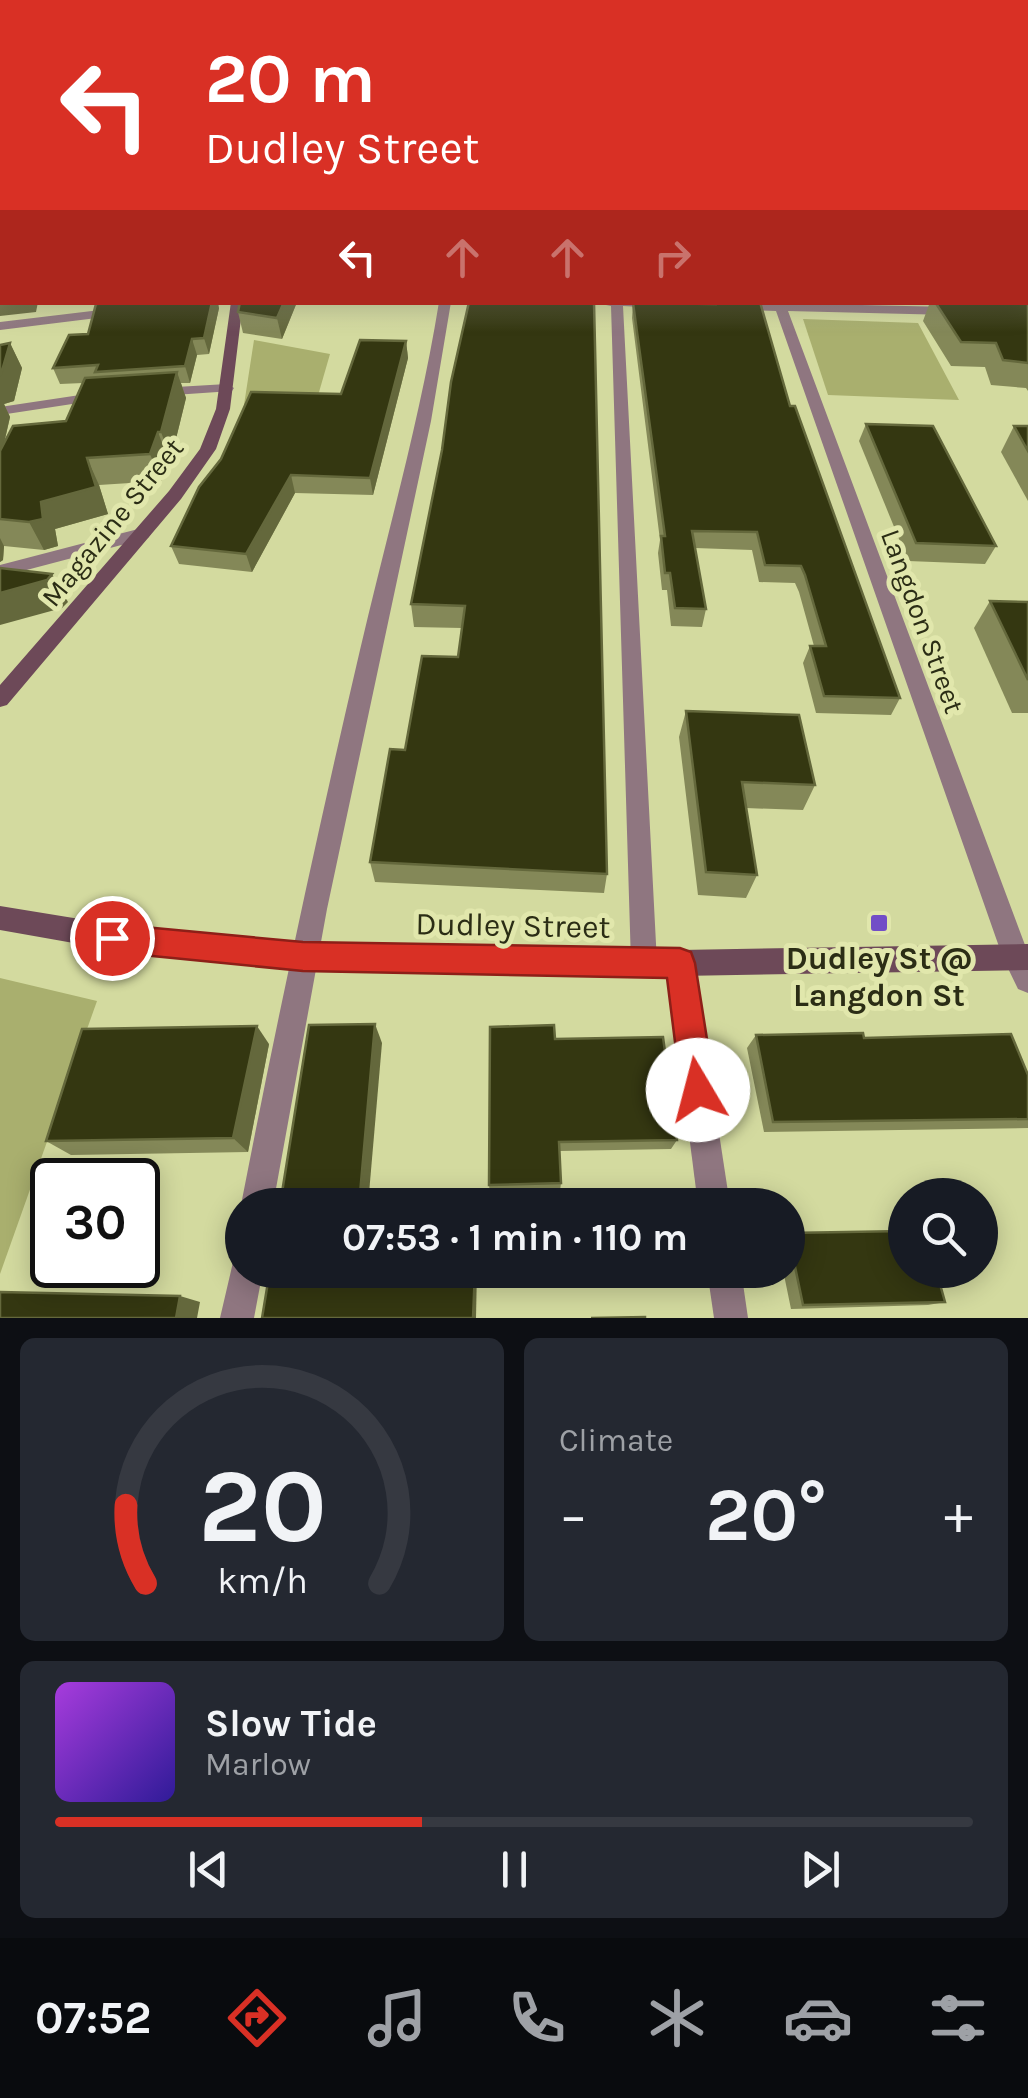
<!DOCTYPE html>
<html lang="en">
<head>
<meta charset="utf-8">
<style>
  :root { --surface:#171b24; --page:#242831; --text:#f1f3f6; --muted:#9ea1a6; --line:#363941; --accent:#d93025 }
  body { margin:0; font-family:Karla,sans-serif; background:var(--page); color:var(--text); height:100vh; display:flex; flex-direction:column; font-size:38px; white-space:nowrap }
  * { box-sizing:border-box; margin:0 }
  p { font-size:32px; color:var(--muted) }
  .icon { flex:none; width:55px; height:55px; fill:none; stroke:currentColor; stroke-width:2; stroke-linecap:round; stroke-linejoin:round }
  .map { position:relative; height:1318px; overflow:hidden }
  .details { display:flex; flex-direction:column; gap:20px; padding:20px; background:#0d0f14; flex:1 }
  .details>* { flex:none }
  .guide { position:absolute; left:0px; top:0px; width:1030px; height:305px; box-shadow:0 5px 25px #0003; background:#d93025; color:#fff; overflow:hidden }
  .controls { position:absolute; left:888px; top:1178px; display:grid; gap:20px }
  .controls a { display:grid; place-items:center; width:110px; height:110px; border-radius:50%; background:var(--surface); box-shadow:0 5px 25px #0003; font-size:50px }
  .speed { position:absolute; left:30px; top:1158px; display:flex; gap:20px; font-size:50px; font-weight:700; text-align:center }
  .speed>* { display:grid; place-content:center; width:130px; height:130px; border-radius:50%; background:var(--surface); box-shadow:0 5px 25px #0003; line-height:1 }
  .speed .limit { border:5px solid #111; border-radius:15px; background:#fff; color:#111 }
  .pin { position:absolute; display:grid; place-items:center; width:85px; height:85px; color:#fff; margin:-42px; border:5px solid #fff; border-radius:50%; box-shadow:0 2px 10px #0007 }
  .me { position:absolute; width:110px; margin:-55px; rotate:352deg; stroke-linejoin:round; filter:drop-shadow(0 0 8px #0008) }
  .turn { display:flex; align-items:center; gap:35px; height:210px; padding:0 40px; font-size:45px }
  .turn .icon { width:130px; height:130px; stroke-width:2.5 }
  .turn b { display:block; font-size:70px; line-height:85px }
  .lanes { display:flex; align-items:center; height:95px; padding:0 40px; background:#0003; justify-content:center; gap:50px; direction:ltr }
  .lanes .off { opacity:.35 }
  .big { font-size:75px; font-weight:700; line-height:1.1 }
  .details .tile { flex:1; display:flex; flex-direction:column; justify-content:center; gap:15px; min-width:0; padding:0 35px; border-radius:15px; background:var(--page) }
  .details .dial { align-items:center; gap:0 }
  .dial svg { height:260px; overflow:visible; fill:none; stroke:var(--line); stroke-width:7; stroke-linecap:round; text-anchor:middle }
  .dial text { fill:var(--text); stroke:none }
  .song { display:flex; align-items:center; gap:30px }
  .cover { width:120px; height:120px; border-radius:15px; background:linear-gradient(135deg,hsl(280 70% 55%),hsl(250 70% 35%)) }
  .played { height:10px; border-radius:5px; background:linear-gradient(90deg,var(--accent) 40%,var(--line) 40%) }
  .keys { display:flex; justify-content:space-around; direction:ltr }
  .heat { display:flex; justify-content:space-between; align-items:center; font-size:55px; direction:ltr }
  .details .tiles { flex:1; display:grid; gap:20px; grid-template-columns:1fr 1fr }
  .tile:last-child { grid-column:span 2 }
  .trip { position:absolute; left:225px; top:1188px; width:580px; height:100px; border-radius:50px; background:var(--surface); box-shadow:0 5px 25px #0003; font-weight:700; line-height:100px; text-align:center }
  .menu { display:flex; height:160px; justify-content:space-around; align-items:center; background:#090b0e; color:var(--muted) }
  .menu .icon { width:70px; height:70px }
  .menu .current { color:var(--accent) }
  .menu b { font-size:45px; color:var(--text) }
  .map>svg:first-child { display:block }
  .green { fill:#a9af6e }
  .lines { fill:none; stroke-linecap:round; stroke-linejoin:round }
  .minor { fill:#8f7680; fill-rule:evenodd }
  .secondary { fill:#6d4958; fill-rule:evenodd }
  .wall { fill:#848858 }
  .shaded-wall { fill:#64683c }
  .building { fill:#343711; stroke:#64683c; stroke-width:2.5 }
  .route { fill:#d93025; stroke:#8d1f18; stroke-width:2.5 }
  .poi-dot { fill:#724ec7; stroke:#e1e7ac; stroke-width:4 }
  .labels { text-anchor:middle; stroke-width:10; stroke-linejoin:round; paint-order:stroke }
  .street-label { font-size:28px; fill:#2b2d15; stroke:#e1e7ac }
  .near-street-label { font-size:32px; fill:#2b2d15; stroke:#e1e7ac }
  .near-poi-label { font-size:32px; font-weight:bold; fill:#2b2d15; stroke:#e1e7ac }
</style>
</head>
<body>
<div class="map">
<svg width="1028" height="1318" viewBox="0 0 1028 1318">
  <rect width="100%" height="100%" fill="#d3da9f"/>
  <g class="green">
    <polygon points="803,319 918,323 959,400 828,395"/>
    <polygon points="254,340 330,354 315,406 244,405"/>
    <polygon points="0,978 97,1001 0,1274"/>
  </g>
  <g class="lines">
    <g class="minor">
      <path d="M439,302H451L431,421L327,909L273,1205H242V1209L241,1205C277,1019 317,834 360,650C387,534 420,420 439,302Z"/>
      <polygon points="591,302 666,304 660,308 623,306 657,963 653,972 644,976 635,972 631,963 611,306"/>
      <polygon points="733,302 950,307 956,311 950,315 788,311 1028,953 1028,993 1018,989 1003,958 776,311 730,309 728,306"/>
      <polygon points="117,308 123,312 121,315 0,330 0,322"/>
      <polygon points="227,384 234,388 232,391 159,396 152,392 159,388"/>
      <polygon points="100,392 105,393 105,399 0,415 0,407"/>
      <polygon points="142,528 148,530 151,534 148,538 0,577 0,565"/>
      <polygon points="680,950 689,954 693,963 730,1205 698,1205 667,963 671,954"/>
      <polygon points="242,1255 242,1270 263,1270 254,1318 220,1318 234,1258"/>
      <polygon points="707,1270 741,1270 748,1318 714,1318"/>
    </g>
    <g class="secondary">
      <polygon points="231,302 243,302 230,409 216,449 181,499 7,705 0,707 0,685 169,491 200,449 216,409"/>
      <polygon points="0,906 147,930 303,944 680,950 1028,944 1028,970 680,976 303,970 147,956 0,930"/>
    </g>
  </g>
  <g class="wall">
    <polygon points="1028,300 1028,391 1026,388 991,385 985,367 951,366 923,321 930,302 1028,302"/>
    <polygon points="297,302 282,339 243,333 238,312"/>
    <polygon points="712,302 760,302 790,406 900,698 891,715 816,713 803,663 810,646 814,646 799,592 795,583 759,582 752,550 695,548 706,609 702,627 671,626 667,590 662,590 658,553 660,540 632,318 633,303 711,304"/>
    <polygon points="219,308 209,354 197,355 190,383 181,383 186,398 171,459 168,459 161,481 99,485 108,514 55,529 58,546 44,550 4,546 3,560 0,562 0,345 10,343 22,368 14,401 4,404 10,417 4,444 66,421 83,383 60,384 53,368 88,334"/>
    <polygon points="406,341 408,358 373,495 295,493 252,572 179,564 171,546 341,394"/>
    <polygon points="866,424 996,546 985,564 908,561 859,441"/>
    <polygon points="1014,426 1028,426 1028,501 1001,452"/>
    <polygon points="442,450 607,874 604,893 375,882 370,862 405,750 458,657 462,628 414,627 411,604"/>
    <polygon points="990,601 1028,602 1028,713 1012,713 974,628"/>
    <polygon points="686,711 815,785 803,810 746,808 757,875 746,898 698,895 679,737"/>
    <polygon points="756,1035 864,1038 1028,1075 1028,1128 764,1132 747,1048"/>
    <polygon points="555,1039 677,1140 671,1149 560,1151 561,1183 560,1191 490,1193 489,1185"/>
    <polygon points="269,1044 248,1152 71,1155 46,1141"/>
    <polygon points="788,1233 945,1302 928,1305 791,1309 783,1270 788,1270"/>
  </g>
  <g class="shaded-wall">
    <polygon points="0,285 2,285 2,302 38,302 36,312 0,316"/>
    <polygon points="212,302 218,302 219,308 209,354 204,338"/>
    <polygon points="284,302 297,302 282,339 277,318"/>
    <polygon points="192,339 197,355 190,383 185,366"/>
    <polygon points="406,341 408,358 373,495 370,478"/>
    <polygon points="10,343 22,368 14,401 4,404 10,417 0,460 0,375"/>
    <polygon points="177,372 186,398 171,459 161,432"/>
    <polygon points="158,432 168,459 161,481 150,454"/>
    <polygon points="87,458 99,485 108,514 55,529 58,546 44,550 29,522 41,502"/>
    <polygon points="291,475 295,493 252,572 246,554"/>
    <polygon points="0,538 4,546 3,560 0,562"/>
    <polygon points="52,574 68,602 62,608 0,625 0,593"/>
    <polygon points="375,1024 382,1043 368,1205 359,1205"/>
    <polygon points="257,1026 269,1044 248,1152 233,1138"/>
    <polygon points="475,1270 477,1270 476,1318 473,1318"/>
    <polygon points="180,1296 200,1302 197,1318 176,1318"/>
  </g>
  <g class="building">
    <rect x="0" y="148" width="2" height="137"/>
    <polygon points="1028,300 1028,363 1003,360 996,343 961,342 935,302 1028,302"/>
    <polygon points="123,302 212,302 204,338 192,339 185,366 95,372 98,365 53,368 69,335 88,334 96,304"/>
    <polygon points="240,302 284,302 277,318 238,312"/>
    <polygon points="469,302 594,302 607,874 370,862 390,749 405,750 422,656 458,657 465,606 411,604 442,450 451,382"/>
    <polygon points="714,302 760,302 790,406 795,406 900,698 824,696 810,646 826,646 805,575 801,566 765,565 757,532 692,531 706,609 675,608 670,573 665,573 661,536 665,536 633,303 715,304"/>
    <polygon points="360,340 406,341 370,478 291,475 246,554 171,546 199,487 221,459 251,392 341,394"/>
    <polygon points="10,343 1,374 0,375 0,345"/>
    <polygon points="177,372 161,432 158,432 150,454 87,458 96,487 41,502 43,519 29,522 0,519 0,451 13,426 66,421 85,378"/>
    <polygon points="866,424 933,426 996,546 916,543"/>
    <polygon points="1014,426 1028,426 1028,451"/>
    <polygon points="0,568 52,574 47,580 0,593"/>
    <polygon points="990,601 1028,602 1028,680"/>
    <polygon points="686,711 799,715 815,785 742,782 757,875 706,872"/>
    <polygon points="375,1024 359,1205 280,1205 309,1025"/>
    <polygon points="554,1025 555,1039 663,1037 677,1140 559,1142 561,1183 489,1185 490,1027"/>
    <polygon points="257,1026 233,1138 46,1141 82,1029"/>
    <polygon points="863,1033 864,1038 1011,1034 1028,1075 1028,1119 773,1122 756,1035"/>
    <polygon points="905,1231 905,1270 936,1270 945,1302 803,1305 788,1233"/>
    <polygon points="270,1270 475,1270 473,1318 262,1318"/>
    <polygon points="0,1292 180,1296 176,1318 0,1318"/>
    <polygon points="645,1317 645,1318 591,1318"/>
  </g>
  <linearGradient id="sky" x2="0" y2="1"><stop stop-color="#5ba6d8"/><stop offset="0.45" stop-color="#ebeed4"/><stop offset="1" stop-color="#ebeed4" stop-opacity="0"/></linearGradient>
  <rect width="1028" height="332" fill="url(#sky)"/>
  <polygon class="route" points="112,924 303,942 680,948 691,952 695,963 715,1090 710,1102 698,1107 686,1102 681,1090 667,978 303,971 112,952 101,948 97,938 101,928"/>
  <rect class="poi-dot" x="869" y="913" width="20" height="20" rx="5"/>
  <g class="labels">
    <g class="street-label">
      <text transform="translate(112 522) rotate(-51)" y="10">Magazine Street</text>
      <text transform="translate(923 621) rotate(70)" y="10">Langdon Street</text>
    </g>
    <g class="near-street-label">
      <text transform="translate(513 925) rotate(1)" y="11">Dudley Street</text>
    </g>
    <g class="near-poi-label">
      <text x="879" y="969">Dudley St @<tspan x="879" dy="37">Langdon St</tspan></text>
    </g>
  </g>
</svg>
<div class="controls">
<a><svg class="icon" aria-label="search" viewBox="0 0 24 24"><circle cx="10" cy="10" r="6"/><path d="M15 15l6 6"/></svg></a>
</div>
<div class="speed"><div class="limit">30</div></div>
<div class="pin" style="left:112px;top:938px;background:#d93025"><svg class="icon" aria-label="arrive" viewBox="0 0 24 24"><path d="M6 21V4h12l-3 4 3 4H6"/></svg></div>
<svg class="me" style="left:698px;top:1090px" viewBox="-20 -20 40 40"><circle r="19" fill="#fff"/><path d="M0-13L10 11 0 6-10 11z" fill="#d93025"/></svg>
<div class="trip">07:53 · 1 min · 110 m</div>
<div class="guide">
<div class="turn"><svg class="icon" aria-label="left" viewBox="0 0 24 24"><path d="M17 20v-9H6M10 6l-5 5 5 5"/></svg><div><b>20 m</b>Dudley Street</div></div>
<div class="lanes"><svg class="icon" aria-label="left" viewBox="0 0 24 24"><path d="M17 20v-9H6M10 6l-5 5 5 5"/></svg><svg class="icon off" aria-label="ahead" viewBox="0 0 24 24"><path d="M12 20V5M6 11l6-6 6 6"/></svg><svg class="icon off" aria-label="ahead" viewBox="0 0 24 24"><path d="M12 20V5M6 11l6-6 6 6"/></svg><svg class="icon off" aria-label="right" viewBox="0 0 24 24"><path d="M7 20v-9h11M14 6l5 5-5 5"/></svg></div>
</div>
</div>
<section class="details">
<div class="tiles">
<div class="tile dial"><svg viewBox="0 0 100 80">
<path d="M14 69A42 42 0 1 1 86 69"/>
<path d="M14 69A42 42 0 0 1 8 45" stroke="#d93025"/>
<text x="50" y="56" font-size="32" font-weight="700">20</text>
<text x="50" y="72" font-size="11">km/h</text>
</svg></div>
<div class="tile"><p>Climate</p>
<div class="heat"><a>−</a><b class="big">20°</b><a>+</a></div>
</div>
<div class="tile">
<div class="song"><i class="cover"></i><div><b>Slow Tide</b><p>Marlow</p></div></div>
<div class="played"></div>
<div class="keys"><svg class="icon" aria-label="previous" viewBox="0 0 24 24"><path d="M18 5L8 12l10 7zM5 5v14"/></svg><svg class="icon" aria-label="pause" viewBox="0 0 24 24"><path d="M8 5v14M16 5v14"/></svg><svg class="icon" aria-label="next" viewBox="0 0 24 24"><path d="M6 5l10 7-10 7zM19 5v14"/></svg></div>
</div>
</div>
</section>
<nav class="menu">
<b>07:52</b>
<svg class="icon current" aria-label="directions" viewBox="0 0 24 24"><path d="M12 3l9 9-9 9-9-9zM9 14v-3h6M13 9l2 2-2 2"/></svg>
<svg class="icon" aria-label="music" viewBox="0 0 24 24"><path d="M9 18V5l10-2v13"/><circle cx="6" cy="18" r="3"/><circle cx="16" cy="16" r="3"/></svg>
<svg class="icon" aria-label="phone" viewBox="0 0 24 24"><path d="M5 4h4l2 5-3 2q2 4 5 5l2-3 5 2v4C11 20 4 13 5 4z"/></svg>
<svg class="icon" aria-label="climate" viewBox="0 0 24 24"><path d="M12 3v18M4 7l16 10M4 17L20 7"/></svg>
<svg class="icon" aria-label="car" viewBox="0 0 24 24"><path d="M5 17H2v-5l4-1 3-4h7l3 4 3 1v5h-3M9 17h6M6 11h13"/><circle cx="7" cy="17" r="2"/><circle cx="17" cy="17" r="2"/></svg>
<svg class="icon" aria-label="filters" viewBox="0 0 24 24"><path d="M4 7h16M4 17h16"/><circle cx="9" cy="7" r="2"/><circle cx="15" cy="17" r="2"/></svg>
</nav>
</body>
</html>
